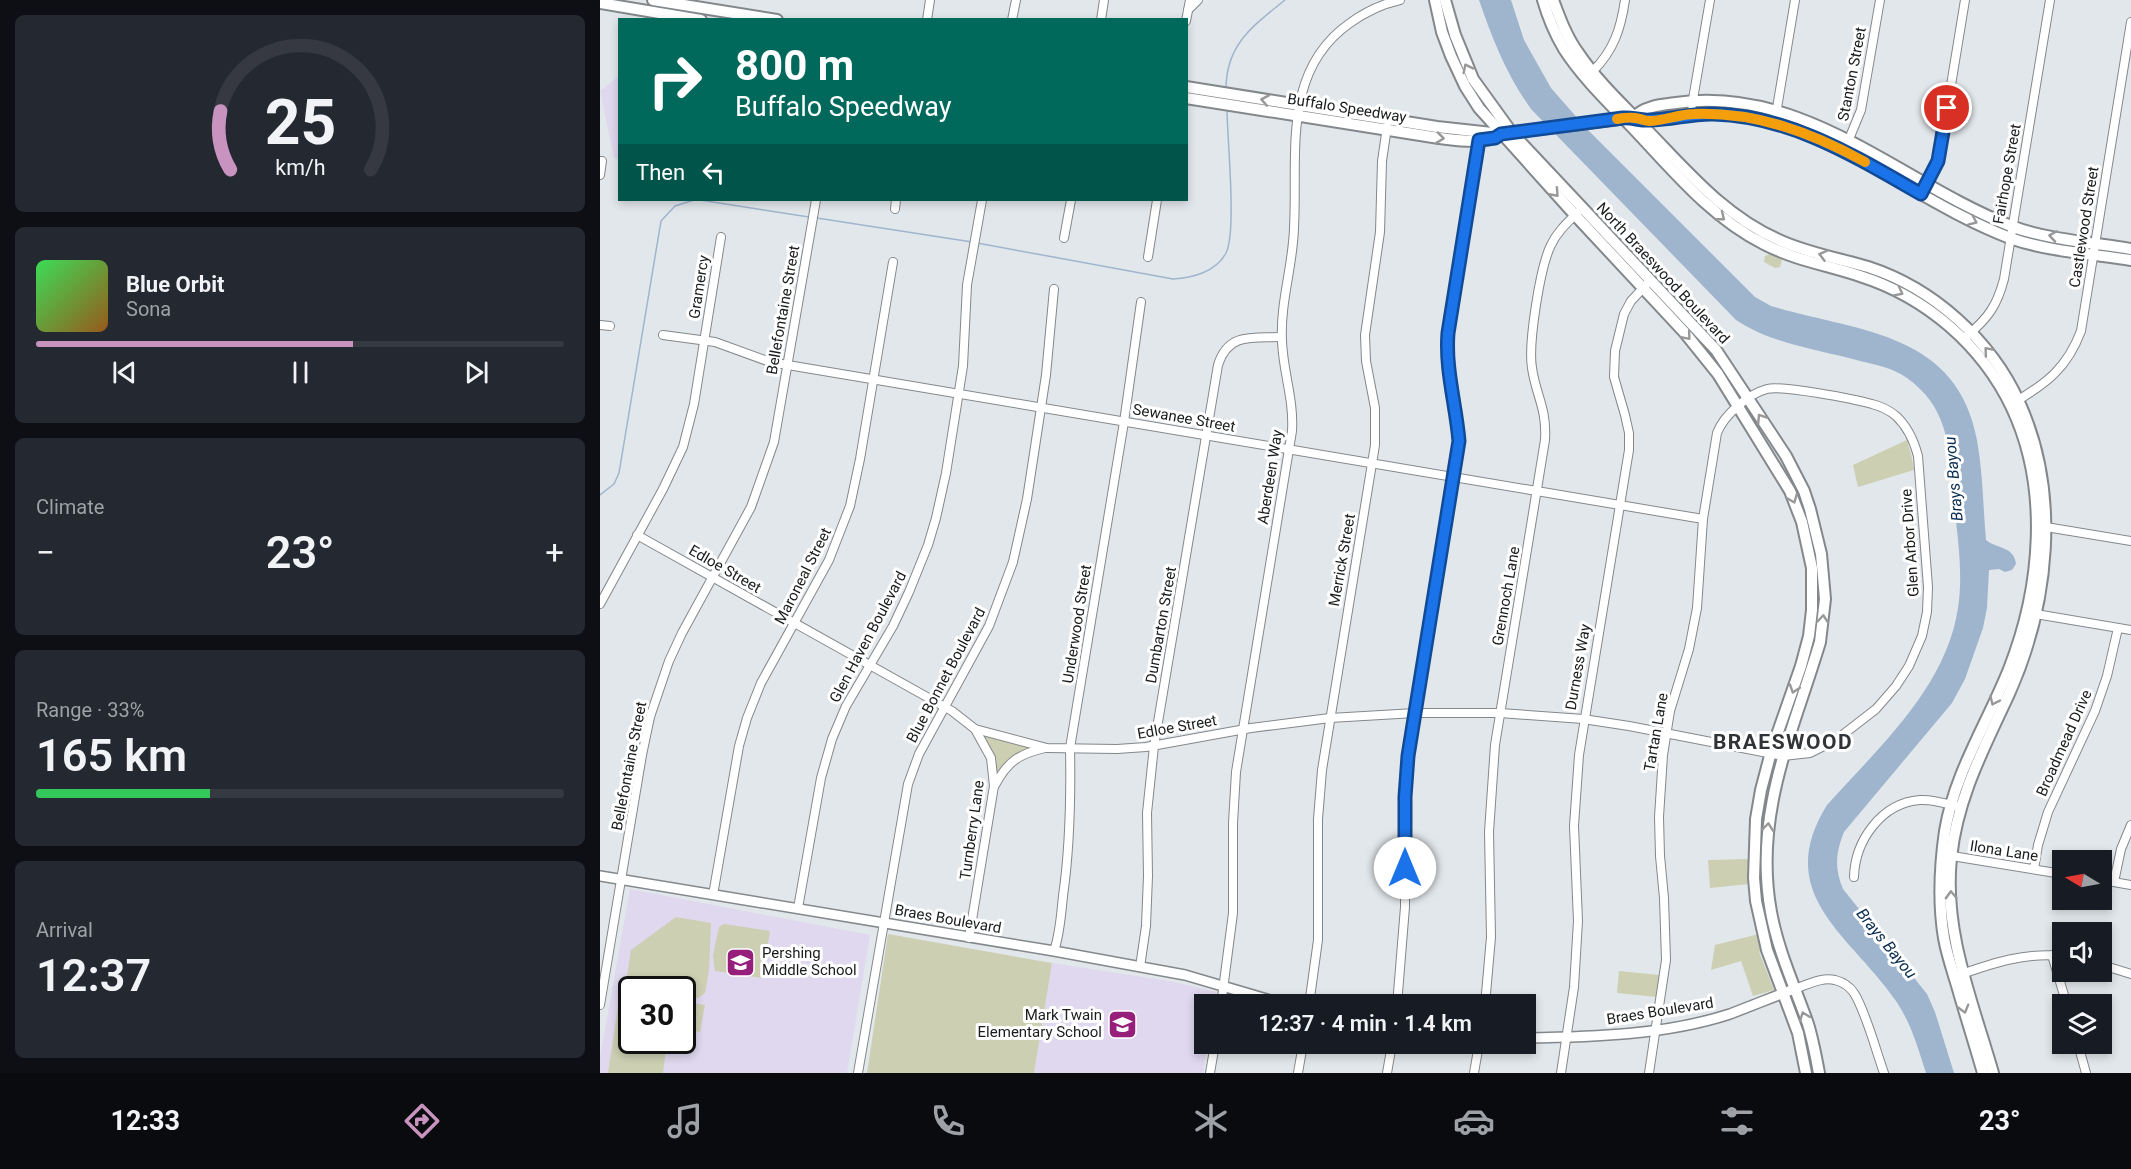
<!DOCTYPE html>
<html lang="en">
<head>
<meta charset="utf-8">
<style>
  :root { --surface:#171b24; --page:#242831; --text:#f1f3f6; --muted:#9ea1a6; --line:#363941; --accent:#c894bf }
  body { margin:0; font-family:Roboto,sans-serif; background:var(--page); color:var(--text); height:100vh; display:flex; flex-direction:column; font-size:22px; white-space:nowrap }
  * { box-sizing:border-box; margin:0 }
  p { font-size:20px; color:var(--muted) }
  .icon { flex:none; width:33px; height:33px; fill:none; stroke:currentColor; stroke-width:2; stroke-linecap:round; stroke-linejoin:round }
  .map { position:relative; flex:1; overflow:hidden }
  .panel { display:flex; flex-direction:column; gap:15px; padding:15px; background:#0d0f14; width:600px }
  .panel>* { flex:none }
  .banner { position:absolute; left:18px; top:18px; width:570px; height:183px; border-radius:0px; box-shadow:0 3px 9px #0003; background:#00695c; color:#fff; overflow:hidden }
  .needle { width:39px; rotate:280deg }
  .buttons { position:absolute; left:1452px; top:850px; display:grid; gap:12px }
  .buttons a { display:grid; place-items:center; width:60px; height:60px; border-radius:0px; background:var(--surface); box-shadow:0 3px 9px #0003; font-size:30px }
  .speed { position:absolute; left:18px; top:976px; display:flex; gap:12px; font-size:30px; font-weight:700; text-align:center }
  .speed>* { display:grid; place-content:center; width:78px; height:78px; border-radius:50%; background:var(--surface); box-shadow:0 3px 9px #0003; line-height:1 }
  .speed .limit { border:3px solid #111; border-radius:9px; background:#fff; color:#111 }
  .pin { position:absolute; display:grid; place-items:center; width:51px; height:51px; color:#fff; margin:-26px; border:3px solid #fff; border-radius:50%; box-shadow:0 2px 6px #0007 }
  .me { position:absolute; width:66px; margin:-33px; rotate:0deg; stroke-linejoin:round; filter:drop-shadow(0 0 4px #0008) }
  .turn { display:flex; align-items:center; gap:21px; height:126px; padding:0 18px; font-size:27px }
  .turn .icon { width:78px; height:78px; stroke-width:2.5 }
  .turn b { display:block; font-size:42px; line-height:51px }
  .then { display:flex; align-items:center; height:57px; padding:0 18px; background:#0003; gap:12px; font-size:22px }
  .big { font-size:45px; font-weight:600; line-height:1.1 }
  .panel .card { flex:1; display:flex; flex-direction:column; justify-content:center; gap:9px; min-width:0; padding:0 21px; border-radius:9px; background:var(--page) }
  .panel .dial { align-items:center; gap:0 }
  .dial svg { height:156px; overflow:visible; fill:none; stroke:var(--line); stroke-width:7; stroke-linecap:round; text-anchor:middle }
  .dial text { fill:var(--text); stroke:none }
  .song { display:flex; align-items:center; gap:18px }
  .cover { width:72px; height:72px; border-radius:9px; background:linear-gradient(135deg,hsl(130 70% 55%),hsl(30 70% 35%)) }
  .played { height:6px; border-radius:3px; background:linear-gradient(90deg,var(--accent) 60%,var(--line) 60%) }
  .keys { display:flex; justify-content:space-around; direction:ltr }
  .heat { display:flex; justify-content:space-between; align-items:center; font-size:33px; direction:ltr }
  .charge { height:9px; border-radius:4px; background:linear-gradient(90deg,#34c759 33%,var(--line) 0) }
  .trip { position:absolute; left:594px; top:994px; width:342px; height:60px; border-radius:0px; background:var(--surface); box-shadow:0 3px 9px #0003; font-weight:600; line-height:60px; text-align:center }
  .tabs { display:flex; height:96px; justify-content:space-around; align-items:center; background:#090b0e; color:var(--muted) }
  .tabs .icon { width:42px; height:42px }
  .tabs .selected { color:var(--accent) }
  .tabs b { font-size:27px; color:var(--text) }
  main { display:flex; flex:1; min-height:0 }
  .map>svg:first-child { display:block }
  .education { fill:#dfd8ee; fill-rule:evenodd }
  .green { fill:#cccfb2 }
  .water { fill:#9fb5ce }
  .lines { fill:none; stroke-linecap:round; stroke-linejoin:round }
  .stream { stroke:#9fb5ce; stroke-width:1.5 }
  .minor-casing { stroke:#83888c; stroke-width:10 }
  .tertiary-casing { stroke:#83888c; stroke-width:12 }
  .secondary-casing { stroke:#83888c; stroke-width:14 }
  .minor { stroke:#fff; stroke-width:8 }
  .tertiary { stroke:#fff; stroke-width:9 }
  .secondary { stroke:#fff; stroke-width:10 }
  .oneway { stroke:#989899 }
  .route-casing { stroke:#114b97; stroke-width:15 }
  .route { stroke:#1a73e8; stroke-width:10 }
  .slow { stroke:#f59e0b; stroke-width:10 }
  .labels { text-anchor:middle; stroke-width:6; stroke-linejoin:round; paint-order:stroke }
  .street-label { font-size:15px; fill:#191b1c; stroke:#fff }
  .poi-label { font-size:15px; fill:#191b1c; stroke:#fff; text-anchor:start }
  .water-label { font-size:16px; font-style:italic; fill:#092c4e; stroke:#fff }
  .district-label { font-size:21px; font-weight:bold; letter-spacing:1.5px; fill:#303437; stroke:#fff }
</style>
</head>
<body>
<main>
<section class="panel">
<div class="card dial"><svg viewBox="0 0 100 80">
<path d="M14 69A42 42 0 1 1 86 69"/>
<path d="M14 69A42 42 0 0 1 9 39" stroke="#c894bf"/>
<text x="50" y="56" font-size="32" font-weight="700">25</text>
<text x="50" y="72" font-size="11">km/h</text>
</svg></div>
<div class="card">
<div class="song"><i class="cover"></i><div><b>Blue Orbit</b><p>Sona</p></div></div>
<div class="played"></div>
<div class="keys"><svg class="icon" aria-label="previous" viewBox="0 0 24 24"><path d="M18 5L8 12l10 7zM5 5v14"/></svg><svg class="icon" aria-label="pause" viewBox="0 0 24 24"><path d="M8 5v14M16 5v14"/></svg><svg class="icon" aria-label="next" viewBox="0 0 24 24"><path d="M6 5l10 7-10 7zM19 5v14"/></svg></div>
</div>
<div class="card"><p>Climate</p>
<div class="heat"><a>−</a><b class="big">23°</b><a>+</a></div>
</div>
<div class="card"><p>Range · 33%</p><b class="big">165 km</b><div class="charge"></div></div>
<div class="card"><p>Arrival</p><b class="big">12:37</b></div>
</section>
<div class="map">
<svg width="1531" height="1073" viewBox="0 0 1531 1073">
  <rect width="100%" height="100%" fill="#e2e7eb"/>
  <g class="education">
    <polygon points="19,76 19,159 14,158 0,91"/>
    <path d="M30,889L270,935L247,1073H0V1057ZM32,990H82V1041H32Z"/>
    <polygon points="452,963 575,982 616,992 614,1005 604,1005 604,1044 607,1044 603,1073 434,1073"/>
  </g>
  <g class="green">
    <polygon points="1170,254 1182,259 1180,267 1175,268 1164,262 1165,256"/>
    <polygon points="1307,440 1311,454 1314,470 1258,487 1253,465"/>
    <polygon points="375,729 447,748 420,756 394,786 391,758"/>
    <polygon points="1149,859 1149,884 1110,888 1108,860"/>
    <polygon points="76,917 111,923 109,970 105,993 98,998 83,996 82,990 46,990 33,988 27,976 31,950"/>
    <polygon points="124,924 170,931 162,978 115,971 113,955 119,927"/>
    <polygon points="288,934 452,963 434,1073 267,1073"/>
    <polygon points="1159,934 1162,950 1159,952 1174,990 1153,996 1141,961 1111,970 1115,945"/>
    <polygon points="1019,971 1059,975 1057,997 1017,993"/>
    <polygon points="20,994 31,996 32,1041 67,1041 63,1073 8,1073"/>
    <polygon points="87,1002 105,1005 100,1032 83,1029"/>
  </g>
  <path class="water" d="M879,0H911L924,40L951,88L987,129L1155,297L1171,306C1257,332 1357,331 1377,440C1383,473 1383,507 1386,540C1397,549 1414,546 1416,564L1412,570L1405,572L1399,569L1389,570L1387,608L1383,628L1365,679L1352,703L1244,832C1236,852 1234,868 1243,889L1327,994L1335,1012L1354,1073H1326C1318,1048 1311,1023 1296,1001C1252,936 1171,895 1227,805C1278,748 1346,688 1358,608C1364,569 1356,526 1352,486C1349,442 1346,406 1307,378C1293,368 1277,365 1260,361C1219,350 1172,344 1136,320L931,109C907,76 892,38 879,0Z"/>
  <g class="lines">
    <g class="stream">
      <path d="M626,89C626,44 653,26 685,0"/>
      <polyline points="100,200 209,217"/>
      <polyline points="217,218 372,242"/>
      <path d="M377,243L573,279C592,278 616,272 626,253C637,231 627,138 627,109"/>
      <polyline points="0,495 14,484 19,473 61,221 75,206 94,200"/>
    </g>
    <defs>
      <g id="minor">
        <polyline points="588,10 598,0"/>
        <polyline points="327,20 330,0"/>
        <polyline points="412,20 416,0"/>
        <polyline points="501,20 504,0"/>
        <polyline points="586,21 590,0"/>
        <path d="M993,71C1014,50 1021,28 1025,0"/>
        <polyline points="1092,105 1110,0"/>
        <polyline points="1176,114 1195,0"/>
        <polyline points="1247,144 1261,110 1280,0"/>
        <polyline points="0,161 2,161 0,175"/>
        <polyline points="1321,194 1337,161 1340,152 1365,0"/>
        <polyline points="295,209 296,200"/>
        <polyline points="464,238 471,200"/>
        <polyline points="548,257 557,200"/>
        <polyline points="0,325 10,326"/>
        <polyline points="63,335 115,342 170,362 1103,519"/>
        <path d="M1367,336C1388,318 1397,306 1404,279L1450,0"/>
        <path d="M1415,402C1447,383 1467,368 1481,331L1531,22"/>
        <polyline points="1440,526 1531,541"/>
        <path d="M37,535L352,711L375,729L447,748L517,749L546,747L651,728L730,718L815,713H900L983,719L1029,726L1183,756L1210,753L1236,740L1276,709L1296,686L1309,666L1322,636L1327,612L1328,587L1318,456C1314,441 1308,427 1296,416C1289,410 1280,406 1272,404C1254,399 1182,385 1167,389C1148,394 1124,415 1117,433L1103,519L1097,608L1089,649L1070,711L1063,755L1059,817L1060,856L1064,898L1066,960L1049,1073"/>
        <polyline points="0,604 63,489 83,447 94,404 121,237"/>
        <polyline points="1430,613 1531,630"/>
        <path d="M395,785C408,761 419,754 445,748"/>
        <polyline points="1346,855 1462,874"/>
        <polyline points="1434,869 1438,845 1448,812 1495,711 1507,676 1518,628"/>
        <path d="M1254,877C1255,841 1281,803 1320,800C1332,799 1344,803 1356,806"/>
        <polyline points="1502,880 1531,885"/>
        <polyline points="1514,882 1521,849 1531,825"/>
        <polyline points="113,895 139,746 147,718 161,683 229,560 250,506 260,459 293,262"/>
        <polyline points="198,908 221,778 232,739 246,706 293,626 309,592 328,545 336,518 346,473 363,366 367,285 382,200"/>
        <polyline points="369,938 394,786 391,758 375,729"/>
        <path d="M454,951C460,934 461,915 463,896C470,847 471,798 470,748L524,422L541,302"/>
        <polyline points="1452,955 1467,1005"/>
        <polyline points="1502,965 1531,974"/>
        <path d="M540,967L546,926L548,876L547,813L554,746L618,365C628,332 654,338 681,337"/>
        <path d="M1359,975C1393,963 1426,952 1462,956"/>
        <path d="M1194,989C1207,985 1221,977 1235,980C1243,982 1250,987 1254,993C1266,1012 1276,1051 1284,1073"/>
        <polyline points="0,1005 42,755 50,717 69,661 82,633 151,507 174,442 216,200"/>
        <path d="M621,1005L633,913V823L636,772L692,431C694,399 683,372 682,341C680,302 693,266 694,228C698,155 681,71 750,23C765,12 782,4 800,0"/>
        <polyline points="709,1005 718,940 718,819 722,770 775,445 775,408 766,361 765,335 780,232 782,161 787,127"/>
        <path d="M797,1005L805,907V797L808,756L859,441C857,405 845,369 848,333L879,140"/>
        <path d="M885,1005L891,937L889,832L895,745L945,440C947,408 936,396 932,368C928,344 940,267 951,245C957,232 967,223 977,213"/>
        <polyline points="1478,1044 1486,1073"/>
        <polyline points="258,1073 308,784 319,754 389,626 413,562 427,499 446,375 454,289"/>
        <polyline points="610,1073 615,1044"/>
        <polyline points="698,1073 703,1044"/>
        <polyline points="787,1073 792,1044"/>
        <polyline points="874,1073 879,1044"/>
        <polyline points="961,1073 974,987 978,921 974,826 979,755 1029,450 1029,433 1025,415 1014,377 1015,351 1024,314 1031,301 1046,285"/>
      </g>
      <g id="tertiary">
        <polyline points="0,876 454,951 585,975 687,1005"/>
        <path d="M926,1038C992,1037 1066,1035 1130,1014C1151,1006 1173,997 1194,989"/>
      </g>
      <g id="secondary">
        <polyline points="53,0 177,20"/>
        <polyline points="835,0 842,32 851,56 865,86 879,108 975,215 1085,333 1118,374 1190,491 1202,522 1212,568 1212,610 1209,636 1201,666 1171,752 1161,790 1156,819 1154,878 1156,901 1167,950 1198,1033 1206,1073"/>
        <path d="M845,0L855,35L873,79L912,133L1116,350L1186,456L1204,491L1210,509L1221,554L1225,599L1220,642C1193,732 1153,814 1171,912C1178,951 1195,987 1208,1024C1213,1040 1216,1057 1219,1073"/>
        <path d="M943,0C948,17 955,34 964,49C982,77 1007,101 1030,125C1072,169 1110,217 1164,244C1195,260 1227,265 1260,276C1326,297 1382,345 1412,408C1450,489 1441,588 1409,669C1387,724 1355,772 1345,831C1340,866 1338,902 1344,938C1347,955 1353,972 1358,989C1366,1017 1375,1045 1383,1073"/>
        <path d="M953,0C960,19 967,38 979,54C998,82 1023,105 1046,129C1087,171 1124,216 1179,240C1207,253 1238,258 1268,267C1333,288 1391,340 1419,402C1461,494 1449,604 1409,694C1384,748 1357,798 1351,858C1343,932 1373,1003 1393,1073"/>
        <polyline points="0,3 101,20"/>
        <path d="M586,87L837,127L901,134L1034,117C1056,123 1071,115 1092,114C1120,112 1151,115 1178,124C1261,150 1329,207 1410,238C1446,251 1493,254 1531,260"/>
        <path d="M586,98L839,138C857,140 885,145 901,134"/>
        <path d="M1034,117C1045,106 1061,105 1076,103C1205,85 1299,182 1411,226C1444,239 1495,243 1531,249"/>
      </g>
    </defs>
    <use href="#minor" class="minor-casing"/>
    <use href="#tertiary" class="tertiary-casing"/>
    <use href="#secondary" class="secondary-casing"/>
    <use href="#minor" class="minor"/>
    <use href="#tertiary" class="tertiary"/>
    <use href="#secondary" class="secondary"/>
  </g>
  <defs><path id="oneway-chevron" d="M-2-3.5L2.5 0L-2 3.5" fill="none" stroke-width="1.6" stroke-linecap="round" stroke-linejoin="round" transform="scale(1.5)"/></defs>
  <g class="oneway">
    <use href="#oneway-chevron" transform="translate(867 68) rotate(-116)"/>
    <use href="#oneway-chevron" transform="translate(665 100) rotate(-170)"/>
    <use href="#oneway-chevron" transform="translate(840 138) rotate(7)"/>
    <use href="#oneway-chevron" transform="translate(955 193) rotate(48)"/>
    <use href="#oneway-chevron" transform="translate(1121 217) rotate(38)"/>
    <use href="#oneway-chevron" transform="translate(1373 221) rotate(24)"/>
    <use href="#oneway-chevron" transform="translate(1453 236) rotate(-171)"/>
    <use href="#oneway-chevron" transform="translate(1223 255) rotate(-165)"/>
    <use href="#oneway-chevron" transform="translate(1299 292) rotate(27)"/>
    <use href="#oneway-chevron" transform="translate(1087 336) rotate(50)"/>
    <use href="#oneway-chevron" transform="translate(1388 351) rotate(-130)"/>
    <use href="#oneway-chevron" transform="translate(1161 418) rotate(-123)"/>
    <use href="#oneway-chevron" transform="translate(1193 499) rotate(68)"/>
    <use href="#oneway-chevron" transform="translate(1223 619) rotate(-85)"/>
    <use href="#oneway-chevron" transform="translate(1194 689) rotate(108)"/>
    <use href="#oneway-chevron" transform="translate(1394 701) rotate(115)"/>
    <use href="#oneway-chevron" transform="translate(1168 827) rotate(-84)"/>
    <use href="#oneway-chevron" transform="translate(1351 895) rotate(-92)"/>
    <use href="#oneway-chevron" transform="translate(1364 1009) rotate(74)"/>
    <use href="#oneway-chevron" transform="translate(1204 1016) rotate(-111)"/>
  </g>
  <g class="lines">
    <defs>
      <path id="route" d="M805,868V797L808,756L859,441C856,405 845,369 848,333L879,140L895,138L901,134L1023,118C1032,117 1041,121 1050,120C1072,120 1092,113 1114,114C1191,116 1256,157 1321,194L1338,161L1347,108"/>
    </defs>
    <use href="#route" class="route-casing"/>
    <use href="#route" class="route"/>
    <path class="slow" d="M1017,119C1023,118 1030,117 1035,118C1040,118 1044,121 1049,121C1064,121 1079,114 1094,114C1156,112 1211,132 1265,162"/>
  </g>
  <defs>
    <symbol id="school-square" viewBox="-11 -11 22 22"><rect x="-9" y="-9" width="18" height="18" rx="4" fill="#961f7b" stroke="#fff"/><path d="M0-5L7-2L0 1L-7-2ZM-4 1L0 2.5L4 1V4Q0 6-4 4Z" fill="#fff"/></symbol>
  </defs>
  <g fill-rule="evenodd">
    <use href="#school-square" x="124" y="946" width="33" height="33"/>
    <use href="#school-square" x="506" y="1008" width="33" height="33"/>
  </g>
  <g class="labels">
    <g class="street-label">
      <text transform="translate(1252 74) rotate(-79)" y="5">Stanton Street</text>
      <text transform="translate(747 108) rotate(9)" y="5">Buffalo Speedway</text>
      <text transform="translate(1407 174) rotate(-80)" y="5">Fairhope Street</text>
      <text transform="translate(1484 227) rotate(-81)" y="5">Castlewood Street</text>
      <text transform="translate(1063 273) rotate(47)" y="5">North Braeswood Boulevard</text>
      <text transform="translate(99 287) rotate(-81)" y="5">Gramercy</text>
      <text transform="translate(183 310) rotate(-80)" y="5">Bellefontaine Street</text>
      <text transform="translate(584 418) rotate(10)" y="5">Sewanee Street</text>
      <text transform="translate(670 477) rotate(-81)" y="5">Aberdeen Way</text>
      <text transform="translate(1310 543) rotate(-94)" y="5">Glen Arbor Drive</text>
      <text transform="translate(742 560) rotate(-80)" y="5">Merrick Street</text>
      <text transform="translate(125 569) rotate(30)" y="5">Edloe Street</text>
      <text transform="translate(203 576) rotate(-63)" y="5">Maroneal Street</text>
      <text transform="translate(906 596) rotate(-80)" y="5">Grennoch Lane</text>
      <text transform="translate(477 624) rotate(-81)" y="5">Underwood Street</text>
      <text transform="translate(561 625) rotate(-80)" y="5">Dumbarton Street</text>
      <text transform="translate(268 637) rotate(-62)" y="5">Glen Haven Boulevard</text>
      <text transform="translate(978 667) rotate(-80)" y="5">Durness Way</text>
      <text transform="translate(346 675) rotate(-62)" y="5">Blue Bonnet Boulevard</text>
      <text transform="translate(577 727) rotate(-10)" y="5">Edloe Street</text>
      <text transform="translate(1056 732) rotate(-80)" y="5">Tartan Lane</text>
      <text transform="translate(1464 743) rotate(-66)" y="5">Broadmead Drive</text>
      <text transform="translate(29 766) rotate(-79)" y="5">Bellefontaine Street</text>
      <text transform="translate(372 830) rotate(-82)" y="5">Turnberry Lane</text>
      <text transform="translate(1404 851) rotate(9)" y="5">Ilona Lane</text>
      <text transform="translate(348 919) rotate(10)" y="5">Braes Boulevard</text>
      <text transform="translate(1060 1011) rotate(-9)" y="5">Braes Boulevard</text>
    </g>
    <g class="poi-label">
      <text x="162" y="958">Pershing<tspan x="162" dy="17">Middle School</tspan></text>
      <text x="502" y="1020" text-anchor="end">Mark Twain<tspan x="502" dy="17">Elementary School</tspan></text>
    </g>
    <g class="water-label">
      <text transform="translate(1353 479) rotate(-95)" y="6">Brays Bayou</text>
      <text transform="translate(1287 943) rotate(51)" y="6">Brays Bayou</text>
    </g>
    <g class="district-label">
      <text x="1183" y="749">BRAESWOOD</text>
    </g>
  </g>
</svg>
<div class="buttons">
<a><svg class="needle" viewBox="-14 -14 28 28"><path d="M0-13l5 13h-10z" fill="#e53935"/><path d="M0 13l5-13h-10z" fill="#9ea1a6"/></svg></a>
<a><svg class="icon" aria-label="sound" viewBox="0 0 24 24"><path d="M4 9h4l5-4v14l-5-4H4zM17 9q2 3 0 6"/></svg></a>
<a><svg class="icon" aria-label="layers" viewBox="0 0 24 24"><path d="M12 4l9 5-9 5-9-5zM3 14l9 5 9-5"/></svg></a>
</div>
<div class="speed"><div class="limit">30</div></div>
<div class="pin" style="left:1347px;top:108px;background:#d93025"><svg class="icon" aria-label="arrive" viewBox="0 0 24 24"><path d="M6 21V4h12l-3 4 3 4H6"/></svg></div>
<svg class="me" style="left:805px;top:868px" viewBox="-20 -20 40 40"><circle r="19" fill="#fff"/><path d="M0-13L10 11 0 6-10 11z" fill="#1a73e8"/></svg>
<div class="trip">12:37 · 4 min · 1.4 km</div>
<div class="banner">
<div class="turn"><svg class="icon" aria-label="right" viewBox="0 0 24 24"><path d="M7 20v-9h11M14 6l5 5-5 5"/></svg><div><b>800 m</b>Buffalo Speedway</div></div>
<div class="then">Then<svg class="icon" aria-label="left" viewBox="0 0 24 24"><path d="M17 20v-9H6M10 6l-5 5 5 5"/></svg></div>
</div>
</div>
</main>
<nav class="tabs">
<b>12:33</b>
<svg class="icon selected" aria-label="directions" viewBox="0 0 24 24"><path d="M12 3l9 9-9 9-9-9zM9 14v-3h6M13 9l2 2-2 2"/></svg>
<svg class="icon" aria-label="music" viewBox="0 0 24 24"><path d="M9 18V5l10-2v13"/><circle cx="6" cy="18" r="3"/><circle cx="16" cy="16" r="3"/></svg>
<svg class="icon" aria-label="phone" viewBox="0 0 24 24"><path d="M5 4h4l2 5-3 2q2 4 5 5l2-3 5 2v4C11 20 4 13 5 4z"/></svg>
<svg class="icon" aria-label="climate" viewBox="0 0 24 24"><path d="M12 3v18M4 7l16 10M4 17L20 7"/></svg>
<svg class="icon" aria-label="car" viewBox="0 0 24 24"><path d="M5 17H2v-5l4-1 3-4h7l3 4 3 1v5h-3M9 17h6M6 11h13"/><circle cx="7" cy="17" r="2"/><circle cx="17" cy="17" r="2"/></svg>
<svg class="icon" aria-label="filters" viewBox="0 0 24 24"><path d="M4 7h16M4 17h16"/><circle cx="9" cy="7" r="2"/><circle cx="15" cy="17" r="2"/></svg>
<b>23°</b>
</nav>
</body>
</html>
